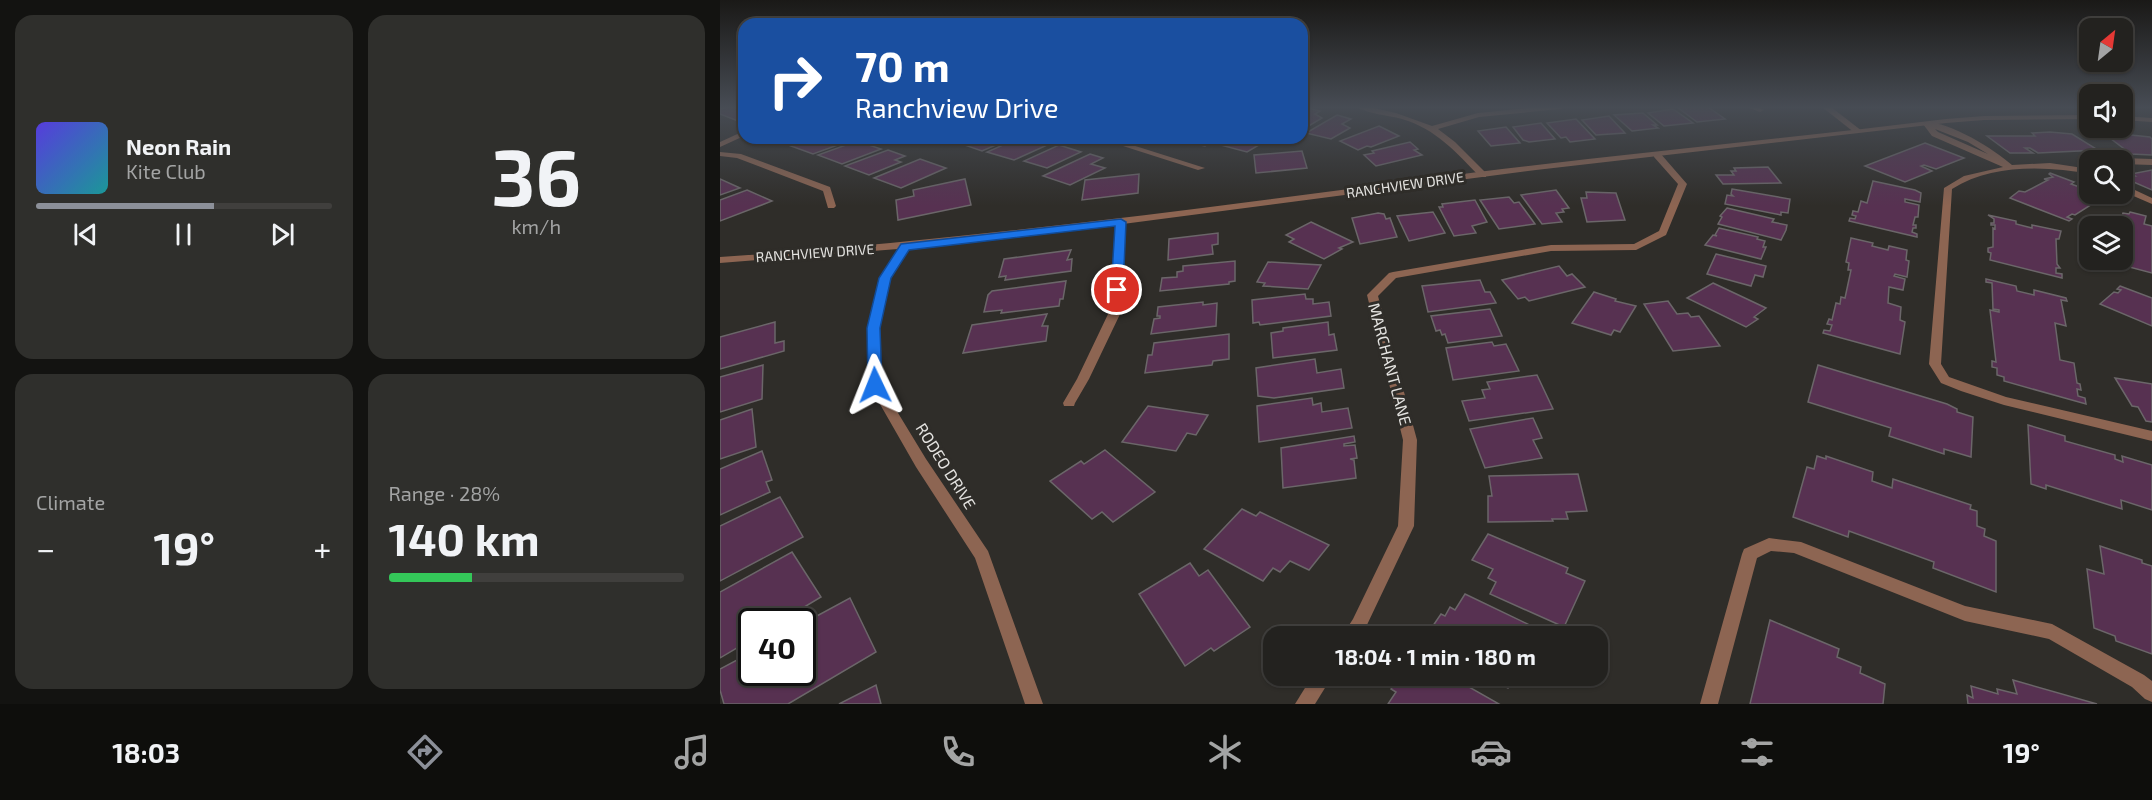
<!DOCTYPE html>
<html lang="en">
<head>
<meta charset="utf-8">
<style>
  :root { --surface:#23221f; --page:#2f2f2c; --text:#f1f3f6; --muted:#a3a4a4; --line:#403f3d; --accent:#8c9099 }
  body { margin:0; font-family:"Exo 2",sans-serif; background:var(--page); color:var(--text); height:100vh; display:flex; flex-direction:column; font-size:22px; white-space:nowrap }
  * { box-sizing:border-box; margin:0 }
  p { font-size:20px; color:var(--muted) }
  .icon { flex:none; width:33px; height:33px; fill:none; stroke:currentColor; stroke-width:2; stroke-linecap:round; stroke-linejoin:round }
  .map { position:relative; flex:1; overflow:hidden }
  .details { display:flex; flex-direction:column; gap:15px; padding:15px; background:#131311; width:720px }
  .details>* { flex:none }
  .hud { position:absolute; left:18px; top:18px; width:570px; height:126px; border-radius:18px; box-shadow:0 2px 4px #0004,0 0 0 2px var(--line); background:#1a4fa0; color:#fff; overflow:hidden }
  .needle { width:39px; rotate:29deg }
  .buttons { position:absolute; left:1359px; top:18px; display:grid; gap:12px }
  .buttons a { display:grid; place-items:center; width:54px; height:54px; border-radius:12px; background:var(--surface); box-shadow:0 2px 4px #0004,0 0 0 2px var(--line); font-size:30px }
  .speed { position:absolute; left:18px; top:608px; display:flex; gap:12px; font-size:30px; font-weight:700; text-align:center }
  .speed>* { display:grid; place-content:center; width:78px; height:78px; border-radius:50%; background:var(--surface); box-shadow:0 2px 4px #0004,0 0 0 2px var(--line); line-height:1 }
  .speed .limit { border:3px solid #111; border-radius:9px; background:#fff; color:#111 }
  .pin { position:absolute; display:grid; place-items:center; width:51px; height:51px; color:#fff; margin:-26px; border:3px solid #fff; border-radius:50%; box-shadow:0 2px 6px #0007 }
  .me { position:absolute; width:66px; margin:-33px; rotate:358deg; stroke-linejoin:round; filter:drop-shadow(0 0 4px #0008) }
  .turn { display:flex; align-items:center; gap:21px; height:126px; padding:0 18px; font-size:27px }
  .turn .icon { width:78px; height:78px; stroke-width:2.5 }
  .turn b { display:block; font-size:42px; line-height:51px }
  .big { font-size:45px; font-weight:700; line-height:1.1 }
  .details .tile { flex:1; display:flex; flex-direction:column; justify-content:center; gap:9px; min-width:0; padding:0 21px; border-radius:18px; background:var(--page) }
  .details .dial { align-items:center; gap:0 }
  .dial b { font-size:78px; line-height:1 }
  .song { display:flex; align-items:center; gap:18px }
  .cover { width:72px; height:72px; border-radius:9px; background:linear-gradient(135deg,hsl(250 70% 55%),hsl(180 70% 35%)) }
  .played { height:6px; border-radius:3px; background:linear-gradient(90deg,var(--accent) 60%,var(--line) 60%) }
  .keys { display:flex; justify-content:space-around; direction:ltr }
  .heat { display:flex; justify-content:space-between; align-items:center; font-size:33px; direction:ltr }
  .charge { height:9px; border-radius:4px; background:linear-gradient(90deg,#34c759 28%,var(--line) 0) }
  .details .tiles { flex:1; display:grid; gap:15px; grid-template-columns:repeat(2,1fr) }
  .trip { position:absolute; left:543px; top:626px; width:345px; height:60px; border-radius:18px; background:var(--surface); box-shadow:0 2px 4px #0004,0 0 0 2px var(--line); font-weight:700; line-height:60px; text-align:center }
  .tabs { display:flex; height:96px; justify-content:space-around; align-items:center; background:#0e0e0c; color:var(--muted) }
  .tabs .icon { width:42px; height:42px }
  .tabs .selected { color:var(--accent) }
  .tabs b { font-size:27px; color:var(--text) }
  main { display:flex; flex:1; min-height:0 }
  .map>svg:first-child { display:block }
  .building { fill:#573151; stroke:#6b6669; stroke-width:1.5 }
  .lines { fill:none; stroke-linecap:round; stroke-linejoin:round }
  .service { fill:#8d6552; fill-rule:evenodd }
  .minor { fill:#8d6552; fill-rule:evenodd }
  .tertiary { fill:#8d6552; fill-rule:evenodd }
  .route { fill:#1a73e8; stroke:#114b97; stroke-width:1.5 }
  .labels { text-anchor:middle; stroke-width:6; stroke-linejoin:round; paint-order:stroke }
  .far-street-label { font-size:14px; fill:#e4e3e0; stroke:#2f2d29 }
  .street-label { font-size:16px; fill:#e4e3e0; stroke:#2f2d29 }
</style>
</head>
<body>
<main>
<section class="details">
<div class="tiles">
<div class="tile">
<div class="song"><i class="cover"></i><div><b>Neon Rain</b><p>Kite Club</p></div></div>
<div class="played"></div>
<div class="keys"><svg class="icon" aria-label="previous" viewBox="0 0 24 24"><path d="M18 5L8 12l10 7zM5 5v14"/></svg><svg class="icon" aria-label="pause" viewBox="0 0 24 24"><path d="M8 5v14M16 5v14"/></svg><svg class="icon" aria-label="next" viewBox="0 0 24 24"><path d="M6 5l10 7-10 7zM19 5v14"/></svg></div>
</div>
<div class="tile dial"><b>36</b><p>km/h</p></div>
<div class="tile"><p>Climate</p>
<div class="heat"><a>−</a><b class="big">19°</b><a>+</a></div>
</div>
<div class="tile"><p>Range · 28%</p><b class="big">140 km</b><div class="charge"></div></div>
</div>
</section>
<div class="map">
<svg width="1432" height="704" viewBox="0 0 1432 704">
  <rect width="100%" height="100%" fill="#2f2d29"/>
  <g class="building">
    <polygon points="8,107 24,107 24,119 18,121 0,114 0,109"/>
    <polygon points="957,107 988,107 1005,119 977,122"/>
    <polygon points="588,108 600,111 595,114 602,118 582,130 582,111"/>
    <polygon points="953,109 973,123 944,126 928,113"/>
    <polygon points="923,113 937,125 933,125 938,128 912,131 894,115"/>
    <polygon points="617,115 631,119 622,124 630,128 611,139 586,133"/>
    <polygon points="889,116 905,133 876,135 862,120"/>
    <polygon points="856,119 875,139 850,142 846,137 841,138 827,123"/>
    <polygon points="821,123 835,139 809,142 803,140 793,127"/>
    <polygon points="659,126 679,136 651,147 647,146 638,150 620,141"/>
    <polygon points="786,127 800,143 771,146 758,131"/>
    <polygon points="1330,132 1352,134 1378,150 1318,153 1310,148 1305,148 1313,153 1290,153 1267,136 1315,136 1312,133"/>
    <polygon points="1382,132 1430,137 1432,139 1432,155 1411,154"/>
    <polygon points="52,138 85,138 68,144"/>
    <polygon points="93,138 137,138 93,154 71,146"/>
    <polygon points="247,138 292,138 262,151 236,142"/>
    <polygon points="299,138 319,138 334,142 294,160 267,152"/>
    <polygon points="479,138 500,138 485,146 470,143"/>
    <polygon points="508,138 551,138 527,152 497,144"/>
    <polygon points="137,141 161,149 122,164 98,155"/>
    <polygon points="690,142 698,149 694,150 702,155 656,166 644,155 654,153 652,151"/>
    <polygon points="1205,143 1244,158 1216,169 1204,165 1201,166 1212,171 1185,182 1145,166"/>
    <polygon points="339,145 361,152 327,168 304,161"/>
    <polygon points="168,150 185,156 175,160 181,162 149,175 125,166"/>
    <polygon points="582,151 587,168 536,173 534,155"/>
    <polygon points="370,154 383,158 371,164 385,168 350,185 323,176"/>
    <polygon points="200,159 226,168 181,188 154,178"/>
    <polygon points="1048,167 1061,183 1003,184 996,175 1014,175 1011,171 1016,171 1014,168"/>
    <polygon points="1432,170 1432,190 1402,177 1415,176 1411,174"/>
    <polygon points="1330,173 1354,182 1351,184 1365,189 1370,187 1370,194 1393,195 1380,199 1355,215 1352,214 1347,217 1352,219 1349,221 1290,198 1299,191 1305,192 1328,180 1324,179 1333,177 1329,174"/>
    <polygon points="419,174 418,193 362,200 365,180"/>
    <polygon points="0,179 20,188 0,195"/>
    <polygon points="245,179 251,205 178,220 176,200 194,196 193,190"/>
    <polygon points="1153,181 1195,190 1201,193 1200,202 1185,199 1185,202 1199,205 1198,217 1195,217 1193,225 1196,225 1196,228 1193,228 1192,232 1197,234 1197,237 1129,221 1130,218 1135,219 1136,216 1132,215 1133,211 1138,212 1141,201 1147,203"/>
    <polygon points="1012,189 1070,199 1068,213 1061,212 1061,215 1005,204 1007,195 1013,196 1011,194"/>
    <polygon points="27,190 52,201 0,221 0,200"/>
    <polygon points="836,190 849,208 842,209 844,212 836,213 842,222 822,224 801,195"/>
    <polygon points="866,192 896,193 905,220 867,222 861,198 867,198"/>
    <polygon points="789,197 794,203 799,202 815,224 779,229 760,200"/>
    <polygon points="755,200 767,222 752,226 756,233 734,236 719,207 723,207 722,204"/>
    <polygon points="1007,208 1054,219 1052,222 1067,225 1066,230 1061,240 998,224 1002,217 1000,216"/>
    <polygon points="713,212 725,233 689,241 677,216"/>
    <polygon points="1410,212 1426,216 1424,224 1432,226 1432,273 1383,260 1402,260 1402,226 1399,226 1403,213 1409,214"/>
    <polygon points="658,213 664,214 666,219 670,218 677,237 640,244 632,218"/>
    <polygon points="1268,215 1296,221 1296,224 1312,228 1312,225 1341,231 1339,239 1336,239 1337,264 1340,268 1336,268 1336,273 1342,274 1342,278 1270,260 1271,253 1268,252 1268,248 1273,247 1273,228 1275,229 1275,225 1271,225 1271,223 1274,223 1274,219"/>
    <polygon points="591,222 633,242 619,248 622,249 604,259 569,242 574,239 566,235"/>
    <polygon points="999,228 1038,237 1037,239 1045,241 1043,247 1046,247 1041,259 985,245 993,235 997,236 995,235"/>
    <polygon points="498,233 498,244 492,245 493,254 448,260 449,239"/>
    <polygon points="1131,238 1153,243 1152,246 1168,250 1169,246 1187,250 1186,260 1189,261 1187,277 1175,274 1174,276 1185,279 1183,290 1169,287 1168,303 1181,307 1180,320 1185,322 1180,354 1103,333 1104,330 1110,331 1112,325 1107,324 1109,319 1112,320 1116,303 1120,304 1121,297 1125,298 1131,270 1128,270 1129,263 1126,262"/>
    <polygon points="351,250 347,260 352,259 351,271 285,280 286,276 279,277 284,259"/>
    <polygon points="996,254 1046,266 1043,277 1035,275 1031,286 987,274"/>
    <polygon points="515,261 515,281 509,282 509,284 440,291 442,278 457,277 457,272 463,271 463,266"/>
    <polygon points="548,262 601,265 588,289 543,286 545,283 537,282"/>
    <polygon points="839,266 847,276 852,274 865,287 809,301 805,297 798,299 782,280"/>
    <polygon points="1266,279 1296,286 1297,291 1314,295 1314,290 1346,298 1347,301 1341,300 1346,326 1335,323 1340,360 1354,363 1357,383 1360,384 1361,390 1357,389 1358,396 1365,398 1366,404 1284,381 1284,377 1277,375 1277,368 1272,367 1272,361 1276,362 1270,310 1279,312 1279,310 1273,309 1272,283 1266,282"/>
    <polygon points="760,280 765,292 770,292 776,303 708,312 702,286"/>
    <polygon points="346,281 343,299 340,299 339,306 281,313 282,310 264,312 268,295 272,291"/>
    <polygon points="993,283 1046,308 1034,317 1038,319 1026,327 967,298"/>
    <polygon points="1400,286 1432,298 1432,326 1380,304 1394,292 1398,293 1401,290 1397,289"/>
    <polygon points="874,292 896,299 895,301 916,306 900,332 894,330 891,335 852,323"/>
    <polygon points="585,294 586,299 593,299 593,304 609,302 611,316 540,325 539,322 533,323 532,300"/>
    <polygon points="948,301 957,314 968,313 971,317 979,316 1000,346 953,351 924,304"/>
    <polygon points="483,302 483,305 497,303 496,326 431,334 434,319 440,318 440,316 437,316 438,307"/>
    <polygon points="770,309 782,336 728,343 725,334 722,335 720,330 716,331 711,316"/>
    <polygon points="327,314 322,326 328,326 326,341 243,353 252,325"/>
    <polygon points="55,322 55,343 64,341 64,351 0,369 0,337"/>
    <polygon points="608,322 609,335 614,334 617,350 553,358 551,333 563,331 563,328"/>
    <polygon points="509,334 509,359 493,361 492,365 425,373 428,355 432,355 434,343"/>
    <polygon points="772,342 774,346 786,344 799,371 733,380 726,348"/>
    <polygon points="595,359 597,373 621,369 624,388 554,398 538,396 536,368"/>
    <polygon points="43,365 42,399 0,412 0,377"/>
    <polygon points="1098,365 1227,404 1237,409 1237,412 1253,417 1251,457 1224,449 1224,454 1169,436 1171,428 1088,402"/>
    <polygon points="817,375 833,409 749,421 742,401 765,398 762,390 770,389 767,382"/>
    <polygon points="1395,378 1432,384 1432,422 1426,421 1418,407 1412,406"/>
    <polygon points="592,398 593,405 601,403 602,412 628,408 632,428 539,442 537,406"/>
    <polygon points="428,406 488,415 476,435 467,433 456,451 402,442"/>
    <polygon points="32,409 36,447 0,459 0,420"/>
    <polygon points="813,418 822,438 813,440 822,458 765,468 750,429"/>
    <polygon points="1308,425 1345,436 1345,441 1395,455 1395,459 1403,462 1402,456 1432,465 1432,510 1401,500 1402,509 1326,485 1326,489 1311,484"/>
    <polygon points="634,436 635,442 624,444 624,446 635,445 637,458 630,459 634,460 636,478 563,488 561,448"/>
    <polygon points="385,450 435,492 393,522 382,512 372,519 330,481 361,461 364,464"/>
    <polygon points="42,451 52,480 46,482 50,492 0,515 0,469"/>
    <polygon points="1097,456 1106,459 1106,456 1153,472 1152,481 1172,488 1173,479 1251,505 1250,509 1257,511 1257,526 1265,529 1264,536 1276,541 1276,592 1213,568 1214,562 1129,531 1128,537 1073,517 1087,467 1094,469"/>
    <polygon points="858,474 867,511 846,512 848,519 832,519 833,521 768,522 768,496 772,496 769,476"/>
    <polygon points="60,497 83,537 0,581 0,526"/>
    <polygon points="522,509 536,516 540,512 609,545 589,570 570,561 560,572 553,568 543,581 484,549"/>
    <polygon points="768,534 848,568 846,573 865,581 844,627 770,594 776,582 768,578 773,569 752,560"/>
    <polygon points="1380,546 1422,560 1422,563 1432,566 1432,654 1396,641 1395,636 1374,628 1367,569 1384,574"/>
    <polygon points="72,552 101,597 61,621 32,621 32,639 0,658 0,592"/>
    <polygon points="470,563 479,576 488,570 530,627 494,651 491,648 465,666 419,594"/>
    <polygon points="745,594 818,629 814,636 706,636 721,614 725,616 730,607 735,610"/>
    <polygon points="130,598 156,652 68,704 4,704 0,690 0,669 32,652 32,672 82,672 82,624"/>
    <polygon points="1050,620 1119,649 1117,657 1141,667 1140,673 1165,684 1163,704 1030,704"/>
    <polygon points="681,675 728,675 779,704 668,704 676,692 671,689"/>
    <polygon points="762,675 795,675 788,688"/>
    <polygon points="1293,680 1377,704 1248,704 1247,695 1253,698 1251,686 1278,694 1277,689 1297,694"/>
    <polygon points="156,685 161,704 119,704"/>
  </g>
  <g class="lines">
    <g class="service">
      <path d="M1204,122C1229,121 1274,149 1292,165L1330,163L1370,169V174C1326,166 1272,164 1232,189L1221,364L1229,377L1286,397L1432,431V441L1284,405L1241,391L1221,383L1209,364L1224,188L1244,176L1283,167L1212,136L1203,124ZM1215,129L1248,142L1268,154L1218,132Z"/>
      <polygon points="1402,158 1432,159 1432,165 1402,164 1402,160 1398,160"/>
      <polygon points="1402,184 1432,198 1432,204 1402,191"/>
      <polygon points="1049,538 1081,542 1245,606 1332,624 1424,675 1432,681 1432,702 1425,699 1412,687 1329,639 1245,621 1074,553 1051,551 1037,558 998,704 980,704 1022,554 1024,549"/>
    </g>
    <g class="minor">
      <path d="M636,107H649L676,113L712,126L758,113L818,107H845L841,109L759,117L718,129L735,142L766,173V177H760C736,152 716,129 682,119C667,115 649,114 636,107Z"/>
      <polygon points="1027,107 1038,107 1044,110 1040,112"/>
      <polygon points="1102,107 1111,107 1142,131 1135,133"/>
      <polygon points="24,131 24,136 0,147 0,142"/>
      <polygon points="378,138 390,138 485,168 478,170"/>
      <polygon points="0,152 21,154 110,187 116,206 114,208 108,208 103,191 17,158 0,156"/>
      <polygon points="934,153 940,153 967,184 946,235 916,250 831,251 676,278 658,296 697,440 694,526 645,629 641,636 622,636 633,619 678,526 683,440 647,295 669,273 673,272 831,245 914,244 939,231 958,184 934,157"/>
      <polygon points="401,219 406,222 402,310 369,379 355,403 354,406 344,406 343,403 357,379 390,310 396,222"/>
      <polygon points="593,675 613,675 595,704 575,704"/>
    </g>
    <g class="tertiary">
      <path d="M1370,115V119L1264,120L1226,123L816,170L380,227L189,249L170,278L159,328L161,385L206,459L268,551L323,704H305L255,558L196,467L149,385L147,328L160,278L178,249L0,263V257C254,240 505,205 758,172C914,153 1070,138 1226,119L1264,116Z"/>
      <polygon points="1402,116 1432,118 1432,122 1402,120"/>
    </g>
  </g>
  <linearGradient id="sky" x2="0" y2="1"><stop stop-color="#1a1917"/><stop offset="0.52" stop-color="#474c54"/><stop offset="1" stop-color="#474c54" stop-opacity="0"/></linearGradient>
  <rect width="1432" height="206" fill="url(#sky)"/>
  <polygon class="route" points="401,219 406,222 403,290 397,294 391,290 395,226 189,250 171,278 160,328 162,385 160,388 150,388 148,385 147,328 159,278 181,244"/>
  <g class="labels">
    <g class="far-street-label">
      <text transform="translate(685 185) rotate(-8)" y="5">RANCHVIEW DRIVE</text>
      <text transform="translate(95 253) rotate(-4)" y="5">RANCHVIEW DRIVE</text>
    </g>
    <g class="street-label">
      <text transform="translate(670 364) rotate(75)" y="6">MARCHANT LANE</text>
      <text transform="translate(226 466) rotate(58)" y="6">RODEO DRIVE</text>
    </g>
  </g>
</svg>
<div class="buttons">
<a><svg class="needle" viewBox="-14 -14 28 28"><path d="M0-13l5 13h-10z" fill="#e53935"/><path d="M0 13l5-13h-10z" fill="#a3a4a4"/></svg></a>
<a><svg class="icon" aria-label="sound" viewBox="0 0 24 24"><path d="M4 9h4l5-4v14l-5-4H4zM17 9q2 3 0 6"/></svg></a>
<a><svg class="icon" aria-label="search" viewBox="0 0 24 24"><circle cx="10" cy="10" r="6"/><path d="M15 15l6 6"/></svg></a>
<a><svg class="icon" aria-label="layers" viewBox="0 0 24 24"><path d="M12 4l9 5-9 5-9-5zM3 14l9 5 9-5"/></svg></a>
</div>
<div class="speed"><div class="limit">40</div></div>
<div class="pin" style="left:397px;top:290px;background:#d93025"><svg class="icon" aria-label="arrive" viewBox="0 0 24 24"><path d="M6 21V4h12l-3 4 3 4H6"/></svg></div>
<svg class="me" style="left:155px;top:385px" viewBox="-20 -20 40 40"><path d="M0-17L14 15 0 8-14 15z" fill="#1a73e8" stroke="#fff" stroke-width="4"/></svg>
<div class="trip">18:04 · 1 min · 180 m</div>
<div class="hud">
<div class="turn"><svg class="icon" aria-label="right" viewBox="0 0 24 24"><path d="M7 20v-9h11M14 6l5 5-5 5"/></svg><div><b>70 m</b>Ranchview Drive</div></div>
</div>
</div>
</main>
<nav class="tabs">
<b>18:03</b>
<svg class="icon selected" aria-label="directions" viewBox="0 0 24 24"><path d="M12 3l9 9-9 9-9-9zM9 14v-3h6M13 9l2 2-2 2"/></svg>
<svg class="icon" aria-label="music" viewBox="0 0 24 24"><path d="M9 18V5l10-2v13"/><circle cx="6" cy="18" r="3"/><circle cx="16" cy="16" r="3"/></svg>
<svg class="icon" aria-label="phone" viewBox="0 0 24 24"><path d="M5 4h4l2 5-3 2q2 4 5 5l2-3 5 2v4C11 20 4 13 5 4z"/></svg>
<svg class="icon" aria-label="climate" viewBox="0 0 24 24"><path d="M12 3v18M4 7l16 10M4 17L20 7"/></svg>
<svg class="icon" aria-label="car" viewBox="0 0 24 24"><path d="M5 17H2v-5l4-1 3-4h7l3 4 3 1v5h-3M9 17h6M6 11h13"/><circle cx="7" cy="17" r="2"/><circle cx="17" cy="17" r="2"/></svg>
<svg class="icon" aria-label="filters" viewBox="0 0 24 24"><path d="M4 7h16M4 17h16"/><circle cx="9" cy="7" r="2"/><circle cx="15" cy="17" r="2"/></svg>
<b>19°</b>
</nav>
</body>
</html>
